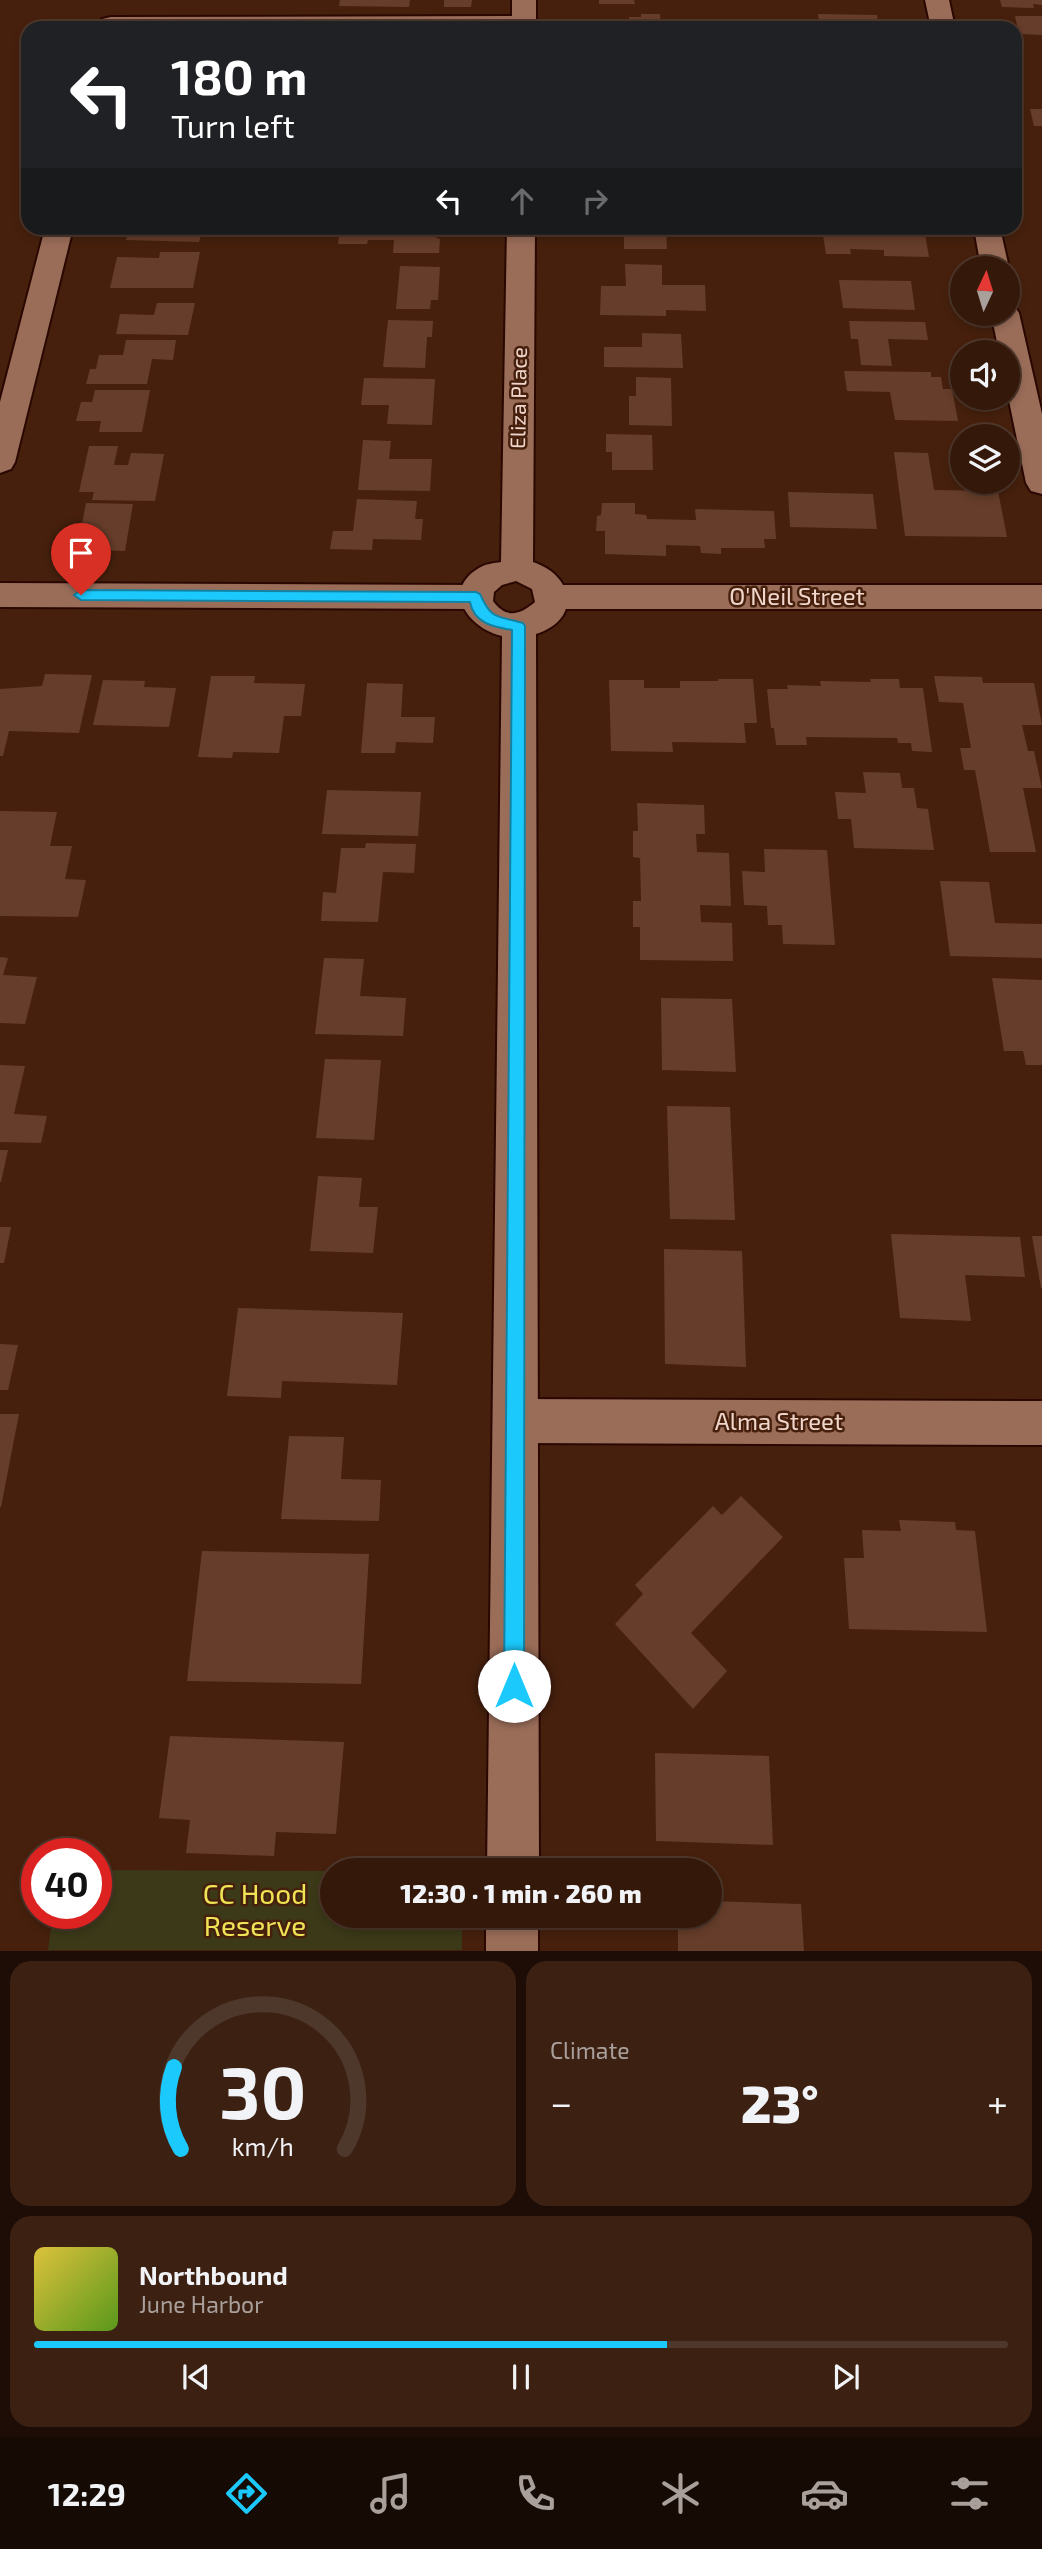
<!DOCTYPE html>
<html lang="en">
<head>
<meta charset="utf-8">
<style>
  :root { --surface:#34180a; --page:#3c2113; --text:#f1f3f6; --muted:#a9a09c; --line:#4e372b; --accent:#1bc9fc }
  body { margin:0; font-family:"Exo 2",sans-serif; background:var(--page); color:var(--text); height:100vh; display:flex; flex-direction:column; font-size:26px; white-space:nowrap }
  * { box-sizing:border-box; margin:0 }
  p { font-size:23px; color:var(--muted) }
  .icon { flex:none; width:38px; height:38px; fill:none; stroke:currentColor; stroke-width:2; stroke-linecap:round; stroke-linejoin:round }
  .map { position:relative; height:1951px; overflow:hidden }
  .side { display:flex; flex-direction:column; gap:10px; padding:10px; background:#1d0d06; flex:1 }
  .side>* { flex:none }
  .banner { position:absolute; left:21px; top:21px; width:1001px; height:214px; border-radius:21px; box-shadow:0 4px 10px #0003,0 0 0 2px var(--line); background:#202124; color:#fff; overflow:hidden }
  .needle { width:46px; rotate:4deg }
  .buttons { position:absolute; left:950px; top:256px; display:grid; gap:14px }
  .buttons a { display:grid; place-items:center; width:70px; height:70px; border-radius:50%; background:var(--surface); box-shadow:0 4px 10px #0003,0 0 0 2px var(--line); font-size:35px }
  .speed { position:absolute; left:21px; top:1838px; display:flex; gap:14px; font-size:35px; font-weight:700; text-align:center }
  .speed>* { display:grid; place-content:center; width:91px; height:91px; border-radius:50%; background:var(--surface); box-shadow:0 4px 10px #0003,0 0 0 2px var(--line); line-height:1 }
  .speed .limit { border:10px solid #d22; background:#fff; color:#111 }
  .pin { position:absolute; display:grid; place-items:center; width:60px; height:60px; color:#fff; margin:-72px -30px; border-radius:50% 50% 50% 0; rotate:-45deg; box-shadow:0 0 7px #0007 }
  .pin .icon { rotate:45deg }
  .me { position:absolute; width:77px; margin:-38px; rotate:0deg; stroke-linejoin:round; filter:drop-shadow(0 0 5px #0008) }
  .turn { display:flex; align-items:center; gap:24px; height:147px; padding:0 35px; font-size:32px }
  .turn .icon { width:91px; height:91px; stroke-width:2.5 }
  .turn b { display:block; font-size:49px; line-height:60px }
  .lanes { display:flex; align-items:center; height:66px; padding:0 35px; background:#0003; justify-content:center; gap:35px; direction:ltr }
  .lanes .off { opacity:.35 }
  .big { font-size:52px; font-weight:800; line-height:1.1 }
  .side .widget { flex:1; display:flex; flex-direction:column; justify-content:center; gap:10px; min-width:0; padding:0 24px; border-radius:21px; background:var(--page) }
  .side .dial { align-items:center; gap:0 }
  .dial svg { height:182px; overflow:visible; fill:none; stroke:var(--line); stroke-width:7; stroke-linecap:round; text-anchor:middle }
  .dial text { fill:var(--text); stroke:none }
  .song { display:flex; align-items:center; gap:21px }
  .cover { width:84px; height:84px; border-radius:10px; background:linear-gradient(135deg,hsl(50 70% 55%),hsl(90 70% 35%)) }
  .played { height:7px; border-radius:4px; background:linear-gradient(90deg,var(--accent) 65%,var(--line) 65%) }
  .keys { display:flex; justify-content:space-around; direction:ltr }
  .heat { display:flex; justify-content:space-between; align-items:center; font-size:38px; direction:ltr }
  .side .tiles { flex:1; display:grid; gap:10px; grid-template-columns:1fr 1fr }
  .widget:last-child { grid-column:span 2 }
  .trip { position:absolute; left:320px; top:1858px; width:402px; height:70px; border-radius:35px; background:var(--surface); box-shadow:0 4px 10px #0003,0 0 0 2px var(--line); font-weight:800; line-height:70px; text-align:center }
  .dock { display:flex; height:112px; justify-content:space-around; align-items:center; background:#150a04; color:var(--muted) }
  .dock .icon { width:49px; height:49px }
  .dock .selected { color:var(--accent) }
  .dock b { font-size:32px; color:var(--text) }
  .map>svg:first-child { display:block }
  .green { fill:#3b3918 }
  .building { fill:#663d2a }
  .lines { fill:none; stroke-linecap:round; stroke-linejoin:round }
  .minor-casing { stroke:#2a0700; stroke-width:4 }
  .tertiary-casing { stroke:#2a0700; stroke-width:4 }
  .minor { fill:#9a6d59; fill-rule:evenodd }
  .tertiary { fill:#9a6d59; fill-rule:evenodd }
  .route { fill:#1bc9fc; stroke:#1283a4; stroke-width:2 }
  .labels { text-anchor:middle; stroke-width:5; stroke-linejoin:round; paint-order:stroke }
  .far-street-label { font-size:21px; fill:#f0d6cb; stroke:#46200d }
  .street-label { font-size:24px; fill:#f0d6cb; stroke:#46200d }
  .near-park-label { font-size:28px; fill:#eee455; stroke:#46200d }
</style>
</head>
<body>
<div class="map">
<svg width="1042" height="1951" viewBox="0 0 1042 1951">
  <rect width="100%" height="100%" fill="#46200d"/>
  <polygon class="green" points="96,1870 332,1871 332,1916 462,1916 462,1950 48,1950 53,1913 96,1913"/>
  <g class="building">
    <polygon points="340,0 410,0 409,7 339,6"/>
    <polygon points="444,0 472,0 471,7 444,7"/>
    <polygon points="599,0 634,0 635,4 599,4"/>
    <polygon points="1000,0 1042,0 1042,5 1033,4 1034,8 1002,7"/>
    <polygon points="641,14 660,14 661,28 629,28 629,17 641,17"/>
    <polygon points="818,14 877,15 879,28 820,28"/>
    <polygon points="1015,16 1042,16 1042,35 1019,34"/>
    <polygon points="1030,109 1042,109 1042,126 1034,126"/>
    <polygon points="130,228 203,228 199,242 126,240"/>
    <polygon points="340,228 437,228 436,238 440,239 439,253 393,253 394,240 368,240 367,244 338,244"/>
    <polygon points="615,228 666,228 667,249 624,249 624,231 615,231"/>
    <polygon points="822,228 924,228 929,257 884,256 884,250 850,249 851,254 826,254"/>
    <polygon points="160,252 200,252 193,288 110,288 117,257 159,258"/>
    <polygon points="625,264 662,265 662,285 705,285 706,311 666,310 666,316 600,315 601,286 626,286"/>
    <polygon points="400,266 440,267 438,300 431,300 430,309 396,309"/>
    <polygon points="839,280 911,281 915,310 843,308"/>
    <polygon points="157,303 195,303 188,335 116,334 120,314 154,315"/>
    <polygon points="388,320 433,321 432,337 427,337 425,368 383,367"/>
    <polygon points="849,321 925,322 928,340 888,339 892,366 861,365 858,339 851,339"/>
    <polygon points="642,333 681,334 683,368 604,367 604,347 642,347"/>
    <polygon points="126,340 176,340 173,360 152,359 147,384 86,384 90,369 96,369 99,355 123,355"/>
    <polygon points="844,371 931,372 931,377 941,377 943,389 952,389 958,421 895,420 890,392 847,391"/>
    <polygon points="636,377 671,378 672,426 629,425 629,396 636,396"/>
    <polygon points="364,378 435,379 432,425 387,424 389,405 361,405"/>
    <polygon points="95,390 150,390 142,432 99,432 101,421 76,421 81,402 92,402"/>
    <polygon points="606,434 652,435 653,470 612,470 612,452 606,452"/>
    <polygon points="363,440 391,441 389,459 432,459 430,491 358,490"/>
    <polygon points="89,446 118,446 114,465 128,465 131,453 164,454 155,501 92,500 94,492 79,492"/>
    <polygon points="894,452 928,453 934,490 998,491 1007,537 905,536"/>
    <polygon points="788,492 873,494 877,529 790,527"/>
    <polygon points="357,499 417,501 415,519 423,519 421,540 373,539 372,550 330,549 333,531 353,531"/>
    <polygon points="86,503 133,504 125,551 77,550"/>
    <polygon points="602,503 635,503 635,514 646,515 647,519 696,520 695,509 774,511 776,539 764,539 765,548 721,548 721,554 701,553 700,546 666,545 666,556 605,554 605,531 596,531 597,516 601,515"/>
    <polygon points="45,674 92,675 79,733 9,731 3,756 0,756 0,689 42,686"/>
    <polygon points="211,676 255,676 254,683 305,684 301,716 284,716 279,753 233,752 232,758 198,757"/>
    <polygon points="934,676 982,677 983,683 1034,683 1042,725 1022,725 1028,751 1034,751 1042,788 1023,788 1036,852 990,852 975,770 964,770 960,748 971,748 963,703 939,702"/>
    <polygon points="718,679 753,679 757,723 744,723 746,743 672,742 673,752 611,751 609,680 644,680 644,688 680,688 680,681 718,681"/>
    <polygon points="870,679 899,679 900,688 923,688 932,752 912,751 911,743 898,743 897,738 806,737 807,745 776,745 774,728 771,728 767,689 788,689 787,685 821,686 820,681 871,682"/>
    <polygon points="103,680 145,681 144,687 176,688 169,727 93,725"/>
    <polygon points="367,683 403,684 401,717 435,717 433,743 396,742 395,753 361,753"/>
    <polygon points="863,772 900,773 902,788 914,788 917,808 928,809 934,850 854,848 851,819 838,819 835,792 866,793"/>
    <polygon points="327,790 421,792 418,836 322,834"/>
    <polygon points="637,803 704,805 705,834 696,834 697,852 729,853 731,906 700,905 701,922 732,923 733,961 640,960 640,927 633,927 633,901 641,901 640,858 633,857 633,831 638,831"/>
    <polygon points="0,811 57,812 50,846 72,846 65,879 86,880 78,917 0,916"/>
    <polygon points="366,843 416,844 414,873 383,872 378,922 321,921 323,892 336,893 341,848 365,848"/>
    <polygon points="764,849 827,850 835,945 783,944 782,925 768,925 767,906 744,905 742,871 765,872"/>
    <polygon points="940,881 989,882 995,923 1042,924 1042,958 950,956"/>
    <polygon points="0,957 8,958 3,975 37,977 25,1024 0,1023"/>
    <polygon points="324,958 364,959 360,996 406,998 403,1036 315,1034"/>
    <polygon points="992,978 1042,980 1042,1065 1026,1065 1023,1051 1004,1051"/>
    <polygon points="661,998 732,999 736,1072 662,1070"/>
    <polygon points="325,1059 381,1060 374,1140 316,1138"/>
    <polygon points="0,1065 25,1066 14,1114 47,1116 41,1143 0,1142"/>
    <polygon points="667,1106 730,1107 735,1220 670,1219"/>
    <polygon points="0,1150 8,1150 1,1182 0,1182"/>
    <polygon points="318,1176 362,1178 359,1207 378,1207 373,1253 310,1251"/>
    <polygon points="0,1227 11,1227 4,1263 0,1263"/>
    <polygon points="891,1234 1020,1237 1025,1277 965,1275 971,1321 900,1318"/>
    <polygon points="1032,1236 1042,1236 1042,1288 1041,1288"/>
    <polygon points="664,1249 742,1251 746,1367 665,1364"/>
    <polygon points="238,1308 403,1313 397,1385 282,1381 281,1398 227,1396"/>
    <polygon points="0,1344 18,1345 8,1390 0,1390"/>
    <polygon points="0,1414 19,1414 1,1507 0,1507"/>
    <polygon points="289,1436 344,1437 341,1479 381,1480 379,1521 281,1519"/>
    <polygon points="741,1496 783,1537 691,1633 727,1671 693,1709 615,1624 643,1594 635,1585 713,1506 722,1515"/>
    <polygon points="899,1520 955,1522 956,1530 975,1531 987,1632 849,1629 844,1558 864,1558 862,1530 901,1531"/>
    <polygon points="202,1551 369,1554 361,1684 187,1681"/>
    <polygon points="170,1736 344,1742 336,1834 276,1832 274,1856 186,1853 190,1820 159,1818"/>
    <polygon points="655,1753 769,1756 773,1845 656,1841"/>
    <polygon points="710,1901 801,1904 804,1951 678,1951 678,1916 710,1916"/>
  </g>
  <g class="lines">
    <defs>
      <g id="minor">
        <polygon points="925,0 949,0 955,28 931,28"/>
        <polygon points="524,16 533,18 536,23 533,28 102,28 99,24 102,19 111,17"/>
        <polygon points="45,228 73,228 15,462 11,469 0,473 0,402"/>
        <polygon points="974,228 1000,228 1009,268 1008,270 981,268"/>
        <polygon points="1008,305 1015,307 1019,313 1042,414 1042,494 1031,491 1026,483 1008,396 1008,352 999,352 991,313 1008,313"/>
        <polygon points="0,583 476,585 488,589 492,597 488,605 476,609 0,607"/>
        <polygon points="553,585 1042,585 1042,609 553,609 541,605 537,597 541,589"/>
        <polygon points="516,1399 1042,1401 1042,1445 516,1443 500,1437 493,1421 500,1405"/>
      </g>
      <g id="tertiary">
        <rect x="512" y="0" width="24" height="28"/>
        <path d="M507,228H535L533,562C575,576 581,620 536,634L539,1871H487L502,636C470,629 440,591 479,568C485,564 494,563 501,562ZM516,581L532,589L535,602C520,615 506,619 493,601L494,592L502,585Z"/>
        <rect x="486" y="1916" width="52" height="35"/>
      </g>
    </defs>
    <use href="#minor" class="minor-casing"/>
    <use href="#tertiary" class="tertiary-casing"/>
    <use href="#minor" class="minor"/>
    <use href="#tertiary" class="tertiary"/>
  </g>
  <path class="route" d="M81,590L476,592L480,594C492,621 497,615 523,623L525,626L524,1686L521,1693L514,1696L507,1693L504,1686L512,630C493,627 474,623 470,602L81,600L74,595Z"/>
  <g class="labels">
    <g class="far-street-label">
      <text transform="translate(519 398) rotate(-89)" y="7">Eliza Place</text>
    </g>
    <g class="street-label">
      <text x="797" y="605">O'Neil Street</text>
      <text x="779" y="1430">Alma Street</text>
    </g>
    <g class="near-park-label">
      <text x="255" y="1904">CC Hood<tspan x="255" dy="32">Reserve</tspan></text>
    </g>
  </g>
</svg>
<div class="buttons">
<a><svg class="needle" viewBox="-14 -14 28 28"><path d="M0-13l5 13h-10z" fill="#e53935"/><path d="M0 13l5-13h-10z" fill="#a9a09c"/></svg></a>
<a><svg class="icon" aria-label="sound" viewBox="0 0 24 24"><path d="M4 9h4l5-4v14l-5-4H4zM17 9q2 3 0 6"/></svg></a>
<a><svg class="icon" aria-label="layers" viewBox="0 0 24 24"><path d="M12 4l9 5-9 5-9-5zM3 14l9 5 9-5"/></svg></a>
</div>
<div class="speed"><div class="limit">40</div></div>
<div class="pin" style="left:81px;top:595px;background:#d93025"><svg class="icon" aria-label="arrive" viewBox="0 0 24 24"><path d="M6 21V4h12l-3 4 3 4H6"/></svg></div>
<svg class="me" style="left:514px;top:1686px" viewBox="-20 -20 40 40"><circle r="19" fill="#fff"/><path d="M0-13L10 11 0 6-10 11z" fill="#1bc9fc"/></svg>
<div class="trip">12:30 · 1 min · 260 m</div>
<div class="banner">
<div class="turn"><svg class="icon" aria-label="left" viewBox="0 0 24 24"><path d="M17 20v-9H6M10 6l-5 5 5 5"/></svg><div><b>180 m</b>Turn left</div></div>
<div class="lanes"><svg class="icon" aria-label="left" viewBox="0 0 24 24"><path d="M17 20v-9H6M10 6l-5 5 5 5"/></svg><svg class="icon off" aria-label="ahead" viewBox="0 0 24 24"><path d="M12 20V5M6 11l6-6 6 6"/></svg><svg class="icon off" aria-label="right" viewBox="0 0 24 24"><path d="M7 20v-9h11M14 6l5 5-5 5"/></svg></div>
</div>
</div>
<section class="side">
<div class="tiles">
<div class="widget dial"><svg viewBox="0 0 100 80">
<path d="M14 69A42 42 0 1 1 86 69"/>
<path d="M14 69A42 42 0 0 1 11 33" stroke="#1bc9fc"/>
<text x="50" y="56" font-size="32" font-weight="700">30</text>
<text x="50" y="72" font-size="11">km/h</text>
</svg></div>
<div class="widget"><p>Climate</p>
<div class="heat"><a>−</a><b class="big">23°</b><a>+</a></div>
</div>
<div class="widget">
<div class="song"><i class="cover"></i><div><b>Northbound</b><p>June Harbor</p></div></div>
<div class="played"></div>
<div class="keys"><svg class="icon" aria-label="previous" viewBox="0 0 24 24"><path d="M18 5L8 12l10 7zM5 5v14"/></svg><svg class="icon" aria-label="pause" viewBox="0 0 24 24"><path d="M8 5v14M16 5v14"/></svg><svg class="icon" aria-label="next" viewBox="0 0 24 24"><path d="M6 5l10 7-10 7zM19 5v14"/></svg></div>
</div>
</div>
</section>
<nav class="dock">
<b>12:29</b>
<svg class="icon selected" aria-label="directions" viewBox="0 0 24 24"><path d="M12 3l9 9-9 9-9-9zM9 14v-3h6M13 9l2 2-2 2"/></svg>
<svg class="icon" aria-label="music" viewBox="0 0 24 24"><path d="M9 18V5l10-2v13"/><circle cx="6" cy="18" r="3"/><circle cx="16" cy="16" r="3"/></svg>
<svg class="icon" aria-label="phone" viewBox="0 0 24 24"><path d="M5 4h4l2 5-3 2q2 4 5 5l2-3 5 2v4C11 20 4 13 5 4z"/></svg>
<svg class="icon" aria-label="climate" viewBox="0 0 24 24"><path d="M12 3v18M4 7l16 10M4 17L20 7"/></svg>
<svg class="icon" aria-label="car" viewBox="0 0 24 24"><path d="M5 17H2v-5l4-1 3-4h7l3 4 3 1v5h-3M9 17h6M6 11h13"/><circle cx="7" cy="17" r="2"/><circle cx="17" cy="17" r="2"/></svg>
<svg class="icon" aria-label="filters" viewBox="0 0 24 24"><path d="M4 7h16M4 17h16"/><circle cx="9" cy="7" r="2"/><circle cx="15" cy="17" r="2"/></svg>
</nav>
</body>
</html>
